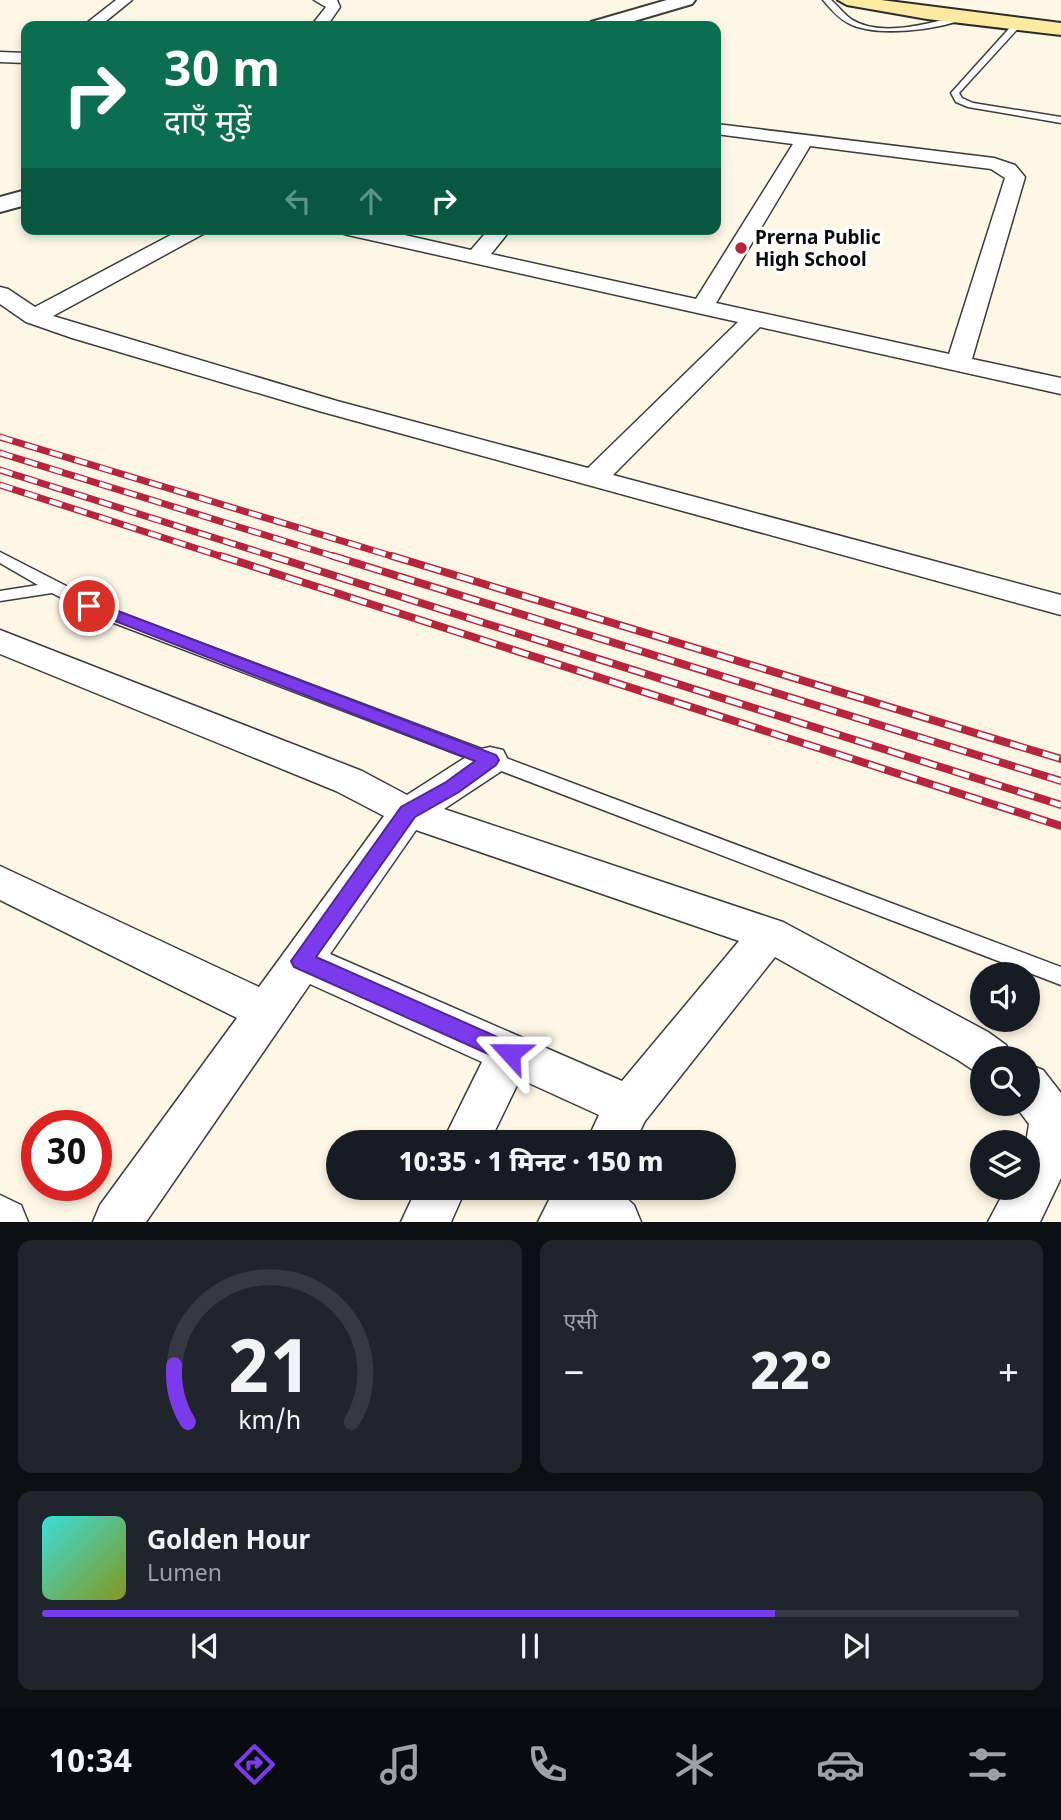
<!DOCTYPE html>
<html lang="hi">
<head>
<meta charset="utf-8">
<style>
  :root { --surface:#171b24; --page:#20242c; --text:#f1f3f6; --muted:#9ea1a6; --line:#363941; --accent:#7c3aed }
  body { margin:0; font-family:Georgia,"Noto Sans Devanagari",serif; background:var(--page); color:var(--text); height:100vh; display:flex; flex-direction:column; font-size:26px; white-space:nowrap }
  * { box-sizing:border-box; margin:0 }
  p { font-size:23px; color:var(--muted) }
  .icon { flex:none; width:38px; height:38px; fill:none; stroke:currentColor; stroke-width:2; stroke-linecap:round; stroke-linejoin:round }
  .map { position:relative; height:1222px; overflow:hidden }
  .panel { display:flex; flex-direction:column; gap:18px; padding:18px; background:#0d0f14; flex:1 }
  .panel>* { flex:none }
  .hud { position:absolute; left:21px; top:21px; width:700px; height:214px; border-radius:14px; box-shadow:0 4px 10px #0003; background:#0b6e4f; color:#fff; overflow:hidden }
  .controls { position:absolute; left:970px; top:962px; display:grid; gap:14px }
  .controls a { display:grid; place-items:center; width:70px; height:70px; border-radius:50%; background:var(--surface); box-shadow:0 4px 10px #0003; font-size:35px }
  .speed { position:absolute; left:21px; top:1110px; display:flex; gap:14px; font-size:35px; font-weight:700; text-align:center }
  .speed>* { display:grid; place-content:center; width:91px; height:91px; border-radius:50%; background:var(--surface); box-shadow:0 4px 10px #0003; line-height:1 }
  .speed .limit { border:10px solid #d22; background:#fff; color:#111 }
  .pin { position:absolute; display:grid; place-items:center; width:60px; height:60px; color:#fff; margin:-30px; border:4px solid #fff; border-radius:50%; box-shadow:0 2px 7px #0007 }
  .me { position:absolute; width:77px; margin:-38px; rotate:294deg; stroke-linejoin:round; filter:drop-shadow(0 0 5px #0008) }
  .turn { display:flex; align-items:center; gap:24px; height:147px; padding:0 28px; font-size:32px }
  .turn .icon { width:91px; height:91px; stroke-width:2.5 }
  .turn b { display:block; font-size:49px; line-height:60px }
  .lanes { display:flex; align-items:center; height:66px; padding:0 28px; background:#0003; justify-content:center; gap:35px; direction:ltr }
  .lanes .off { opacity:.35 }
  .big { font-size:52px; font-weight:800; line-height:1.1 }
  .panel .card { flex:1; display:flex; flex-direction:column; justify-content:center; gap:10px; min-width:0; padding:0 24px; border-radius:14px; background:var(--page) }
  .panel .dial { align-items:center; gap:0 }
  .dial svg { height:182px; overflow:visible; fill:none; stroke:var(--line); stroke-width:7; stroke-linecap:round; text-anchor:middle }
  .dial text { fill:var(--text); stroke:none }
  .song { display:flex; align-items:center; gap:21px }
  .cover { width:84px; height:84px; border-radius:10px; background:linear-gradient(135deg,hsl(180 70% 55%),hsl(70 70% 35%)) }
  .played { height:7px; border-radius:4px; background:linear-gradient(90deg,var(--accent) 75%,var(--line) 75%) }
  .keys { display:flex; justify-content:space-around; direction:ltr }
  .heat { display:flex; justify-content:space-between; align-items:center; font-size:38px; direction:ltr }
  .panel .tiles { flex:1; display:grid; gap:18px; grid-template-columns:1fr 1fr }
  .card:last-child { grid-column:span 2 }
  .trip { position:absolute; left:326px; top:1130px; width:410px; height:70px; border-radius:35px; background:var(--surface); box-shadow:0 4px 10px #0003; font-weight:800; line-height:70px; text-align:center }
  .dock { display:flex; height:112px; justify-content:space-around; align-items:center; background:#090b0e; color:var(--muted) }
  .dock .icon { width:49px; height:49px }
  .dock .active { color:var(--accent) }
  .dock b { font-size:32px; color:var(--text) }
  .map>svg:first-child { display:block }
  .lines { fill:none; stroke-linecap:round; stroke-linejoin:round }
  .service-casing { stroke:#3c3c3c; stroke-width:3 }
  .minor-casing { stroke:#3c3c3c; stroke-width:3 }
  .tertiary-casing { stroke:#3c3c3c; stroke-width:4 }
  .secondary-casing { stroke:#2b2b2b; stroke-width:4 }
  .service { fill:#fff; fill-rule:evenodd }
  .minor { fill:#fff; fill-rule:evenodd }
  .tertiary { fill:#fff; fill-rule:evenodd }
  .secondary { fill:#ffeaa1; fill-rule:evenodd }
  .rail-far1-casing { stroke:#b7243b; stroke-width:7 }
  .rail-casing { stroke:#b7243b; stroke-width:8 }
  .rail-far1 { stroke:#fff; stroke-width:4.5; stroke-dasharray:13; stroke-linecap:butt }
  .rail { stroke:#fff; stroke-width:5; stroke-dasharray:17; stroke-linecap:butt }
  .route { fill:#7c3aed; stroke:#51269a; stroke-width:2 }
  .poi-dot { fill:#b7243b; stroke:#fff; stroke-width:2.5 }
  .labels { text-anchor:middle; stroke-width:7; stroke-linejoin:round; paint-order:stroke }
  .far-poi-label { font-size:19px; font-weight:bold; fill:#090909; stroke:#fff; text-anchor:start }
</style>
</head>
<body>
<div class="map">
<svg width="1061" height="1222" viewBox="0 0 1061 1222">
  <rect width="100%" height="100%" fill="#fff7e6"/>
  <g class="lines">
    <defs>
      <g id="service">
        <path d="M823,0H831C838,6 844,14 851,19C882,39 931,22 964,15L968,17C942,30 874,38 848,23C838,18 830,8 823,0Z"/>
        <polygon points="1015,22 1022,24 959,93 962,98 973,103 1061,117 1061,123 968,107 956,102 951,93"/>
        <polygon points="0,552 113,610 1061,967 1061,985 101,618 52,593 0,601 0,591 38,585 0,563"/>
      </g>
      <g id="minor">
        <polygon points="116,0 132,0 100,26 83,26"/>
        <polygon points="314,0 337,0 340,7 327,26 311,26 326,7"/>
        <polygon points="0,52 26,53 26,63 0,62"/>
        <path d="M716,124L994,158L1015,165L1025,177L972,359L1061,378V394L760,327L613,475L1061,595V615L319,411L72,338L26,322L0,304V287L8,289L35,307L182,229H208L205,233L53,316L337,401L588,468L738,322L348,235L341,233L338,229H378L471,250L489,229H511L491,254L696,299L793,144L716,134ZM810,146L991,169L1005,178L949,354L716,303Z"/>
        <path d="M0,630L362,771L407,795L477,750L490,747L503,750L508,760L503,770L444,809L783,922L988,1032L1006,1045L1013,1059H982V1076L958,1060L775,957L645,1121L634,1143H586L599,1115L520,1079L489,1143H442L482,1062L310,984L146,1222H93L100,1205L237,1018L0,900V866L259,987L384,816L336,791L0,654ZM416,830L739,941L622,1081L330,954Z"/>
        <polygon points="1027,1064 1043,1070 1061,1093 1061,1178 1040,1222 988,1222 1006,1188 1027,1188 1026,1143 1029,1124 1014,1104 1027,1104"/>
        <polygon points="417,1188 466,1188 451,1222 401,1222"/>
        <polygon points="555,1188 615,1188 634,1205 641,1222 538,1222"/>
        <polygon points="0,1195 21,1205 28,1222 0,1222"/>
      </g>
      <g id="tertiary">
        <polygon points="667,0 695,0 692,4 617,26 589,26 591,22"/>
        <polygon points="26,190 26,205 0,212 0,197"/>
      </g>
      <polygon id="secondary" points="838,0 881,0 1061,23 1061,35 927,19 847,5"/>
    </defs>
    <use href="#service" class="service-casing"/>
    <use href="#minor" class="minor-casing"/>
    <use href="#tertiary" class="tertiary-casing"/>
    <use href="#secondary" class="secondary-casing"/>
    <use href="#service" class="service"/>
    <use href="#minor" class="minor"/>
    <use href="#tertiary" class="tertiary"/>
    <use href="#secondary" class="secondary"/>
    <defs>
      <g id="rail-far1">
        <polyline points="0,437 398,558"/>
        <polyline points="0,453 339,558"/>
        <polyline points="0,470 278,558"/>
        <polyline points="0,485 226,558"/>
      </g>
      <g id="rail">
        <polyline points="221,556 1061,826"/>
        <polyline points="272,556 1061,805"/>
        <polyline points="333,556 1061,781"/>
        <polyline points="392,556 1061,759"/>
      </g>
    </defs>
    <use href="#rail-far1" class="rail-far1-casing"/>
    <use href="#rail" class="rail-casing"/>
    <use href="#rail-far1" class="rail-far1"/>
    <use href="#rail" class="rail"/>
  </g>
  <polygon class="route" points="89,600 496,755 499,760 496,765 459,792 415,817 316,957 518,1046 521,1053 518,1060 510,1063 502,1060 294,967 291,961 401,807 446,782 475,761 84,609 81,606 84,602"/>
  <circle class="poi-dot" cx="741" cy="248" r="7"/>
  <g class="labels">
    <g class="far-poi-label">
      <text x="755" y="244">Prerna Public<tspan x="755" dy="22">High School</tspan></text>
    </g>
  </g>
</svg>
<div class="controls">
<a><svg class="icon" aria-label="sound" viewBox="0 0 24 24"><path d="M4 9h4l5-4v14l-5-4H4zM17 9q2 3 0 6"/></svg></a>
<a><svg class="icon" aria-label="search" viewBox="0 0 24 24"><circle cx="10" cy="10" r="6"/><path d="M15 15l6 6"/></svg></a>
<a><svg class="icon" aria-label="layers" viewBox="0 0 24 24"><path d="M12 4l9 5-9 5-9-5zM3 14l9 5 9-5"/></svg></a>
</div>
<div class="speed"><div class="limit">30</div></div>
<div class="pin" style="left:89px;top:606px;background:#d93025"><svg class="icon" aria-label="arrive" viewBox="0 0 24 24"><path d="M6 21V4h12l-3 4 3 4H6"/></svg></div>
<svg class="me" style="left:510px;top:1053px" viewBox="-20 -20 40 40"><path d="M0-17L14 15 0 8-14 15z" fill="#7c3aed" stroke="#fff" stroke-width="4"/></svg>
<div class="trip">10:35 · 1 मिनट · 150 m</div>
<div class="hud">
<div class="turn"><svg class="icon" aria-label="right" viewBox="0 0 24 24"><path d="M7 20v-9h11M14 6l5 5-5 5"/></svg><div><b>30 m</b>दाएँ मुड़ें</div></div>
<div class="lanes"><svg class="icon off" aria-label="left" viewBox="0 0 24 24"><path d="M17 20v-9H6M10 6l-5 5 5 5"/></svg><svg class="icon off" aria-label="ahead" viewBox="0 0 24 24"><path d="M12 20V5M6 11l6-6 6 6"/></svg><svg class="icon" aria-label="right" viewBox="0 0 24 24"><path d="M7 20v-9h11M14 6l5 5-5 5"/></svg></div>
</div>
</div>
<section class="panel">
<div class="tiles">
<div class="card dial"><svg viewBox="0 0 100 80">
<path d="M14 69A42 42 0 1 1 86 69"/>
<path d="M14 69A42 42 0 0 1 8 44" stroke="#7c3aed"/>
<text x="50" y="56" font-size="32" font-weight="700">21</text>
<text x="50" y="72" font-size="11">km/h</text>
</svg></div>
<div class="card"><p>एसी</p>
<div class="heat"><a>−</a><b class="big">22°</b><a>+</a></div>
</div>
<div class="card">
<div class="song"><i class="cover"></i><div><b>Golden Hour</b><p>Lumen</p></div></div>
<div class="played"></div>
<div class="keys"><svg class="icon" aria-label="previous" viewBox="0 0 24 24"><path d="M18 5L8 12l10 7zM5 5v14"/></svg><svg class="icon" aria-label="pause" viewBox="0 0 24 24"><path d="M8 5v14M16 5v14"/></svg><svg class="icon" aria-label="next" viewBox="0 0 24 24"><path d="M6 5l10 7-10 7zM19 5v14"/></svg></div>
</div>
</div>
</section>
<nav class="dock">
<b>10:34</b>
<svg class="icon active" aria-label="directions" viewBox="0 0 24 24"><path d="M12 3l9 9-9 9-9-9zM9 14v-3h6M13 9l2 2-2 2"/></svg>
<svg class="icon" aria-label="music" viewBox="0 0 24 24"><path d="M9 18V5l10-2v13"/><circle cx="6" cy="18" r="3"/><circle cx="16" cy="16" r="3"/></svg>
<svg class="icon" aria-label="phone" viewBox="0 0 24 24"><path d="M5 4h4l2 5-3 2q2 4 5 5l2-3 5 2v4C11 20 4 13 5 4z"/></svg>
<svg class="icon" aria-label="climate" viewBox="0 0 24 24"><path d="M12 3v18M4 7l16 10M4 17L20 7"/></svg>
<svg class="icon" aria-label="car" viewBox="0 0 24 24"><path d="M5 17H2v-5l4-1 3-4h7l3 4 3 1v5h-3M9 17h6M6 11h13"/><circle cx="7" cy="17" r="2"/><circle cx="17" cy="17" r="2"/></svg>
<svg class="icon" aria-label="filters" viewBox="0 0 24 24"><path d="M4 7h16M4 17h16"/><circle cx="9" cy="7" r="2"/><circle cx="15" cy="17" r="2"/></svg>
</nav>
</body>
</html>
